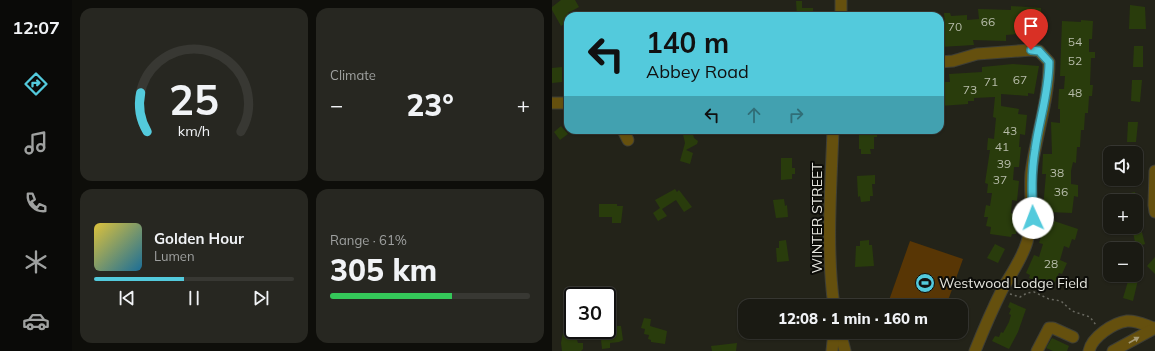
<!DOCTYPE html>
<html lang="en">
<head>
<meta charset="utf-8">
<style>
  :root { --surface:#1a1a13; --page:#272721; --text:#f1f3f6; --muted:#9fa1a0; --line:#383833; --accent:#53cadc }
  body { margin:0; font-family:Mulish,sans-serif; background:var(--page); color:var(--text); height:100vh; display:flex; flex-direction:column; font-size:15px; white-space:nowrap }
  * { box-sizing:border-box; margin:0 }
  p { font-size:13px; color:var(--muted) }
  .icon { flex:none; width:22px; height:22px; fill:none; stroke:currentColor; stroke-width:2; stroke-linecap:round; stroke-linejoin:round }
  .map { position:relative; flex:1; overflow:hidden }
  .panel { display:flex; flex-direction:column; gap:8px; padding:8px; background:#0e0e0a; width:480px }
  .panel>* { flex:none }
  .banner { position:absolute; left:12px; top:12px; width:380px; height:122px; border-radius:12px; box-shadow:0 1px 3px #0004,0 0 0 1px var(--line); background:#53cadc; color:#111; overflow:hidden }
  .tools { position:absolute; left:551px; top:146px; display:grid; gap:8px }
  .tools a { display:grid; place-items:center; width:40px; height:40px; border-radius:8px; background:var(--surface); box-shadow:0 1px 3px #0004,0 0 0 1px var(--line); font-size:20px }
  .speed { position:absolute; left:12px; top:287px; display:flex; gap:8px; font-size:20px; font-weight:700; text-align:center }
  .speed>* { display:grid; place-content:center; width:52px; height:52px; border-radius:50%; background:var(--surface); box-shadow:0 1px 3px #0004,0 0 0 1px var(--line); line-height:1 }
  .speed .limit { border:2px solid #111; border-radius:6px; background:#fff; color:#111 }
  .pin { position:absolute; display:grid; place-items:center; width:34px; height:34px; color:#fff; margin:-41px -17px; border-radius:50% 50% 50% 0; rotate:-45deg; box-shadow:0 0 4px #0007 }
  .pin .icon { rotate:45deg }
  .me { position:absolute; width:44px; margin:-22px; rotate:358deg; stroke-linejoin:round; filter:drop-shadow(0 0 3px #0008) }
  .turn { display:flex; align-items:center; gap:14px; height:84px; padding:0 16px; font-size:18px }
  .turn .icon { width:52px; height:52px; stroke-width:2.5 }
  .turn b { display:block; font-size:28px; line-height:34px }
  .lanes { display:flex; align-items:center; height:38px; padding:0 16px; background:#0003; justify-content:center; gap:20px; direction:ltr }
  .lanes .off { opacity:.35 }
  .big { font-size:30px; font-weight:800; line-height:1.1 }
  .panel .card { flex:1; display:flex; flex-direction:column; justify-content:center; gap:6px; min-width:0; padding:0 14px; border-radius:12px; background:var(--page) }
  .panel .dial { align-items:center; gap:0 }
  .dial svg { height:104px; overflow:visible; fill:none; stroke:var(--line); stroke-width:7; stroke-linecap:round; text-anchor:middle }
  .dial text { fill:var(--text); stroke:none }
  .song { display:flex; align-items:center; gap:12px }
  .cover { width:48px; height:48px; border-radius:6px; background:linear-gradient(135deg,hsl(50 70% 55%),hsl(200 70% 35%)) }
  .played { height:4px; border-radius:2px; background:linear-gradient(90deg,var(--accent) 45%,var(--line) 45%) }
  .keys { display:flex; justify-content:space-around; direction:ltr }
  .heat { display:flex; justify-content:space-between; align-items:center; font-size:22px; direction:ltr }
  .charge { height:6px; border-radius:3px; background:linear-gradient(90deg,#34c759 61%,var(--line) 0) }
  .panel .tiles { flex:1; display:grid; gap:8px; grid-template-columns:repeat(2,1fr) }
  .trip { position:absolute; left:186px; top:299px; width:230px; height:40px; border-radius:12px; background:var(--surface); box-shadow:0 1px 3px #0004,0 0 0 1px var(--line); font-weight:800; line-height:40px; text-align:center }
  main { display:flex; flex:1; min-height:0 }
  .tab-bar { display:flex; flex-direction:column; width:72px; justify-content:space-around; align-items:center; background:#0a0a08; color:var(--muted) }
  .tab-bar .icon { width:28px; height:28px }
  .tab-bar .active { color:var(--accent) }
  .tab-bar b { font-size:18px; color:var(--text) }
  .map>svg:first-child { display:block }
  .green { fill:#583605 }
  .building { fill:#293c0c }
  .lines { fill:none; stroke-linecap:round; stroke-linejoin:round }
  .minor-casing { stroke:#3e3e35; stroke-width:13 }
  .path { stroke:#696960; stroke-width:1.5; stroke-dasharray:2 3; stroke-linecap:butt }
  .minor { stroke:#65500e; stroke-width:11 }
  .oneway { fill:#a69b76 }
  .route-casing { stroke:#36838f; stroke-width:10 }
  .route { stroke:#53cadc; stroke-width:7 }
  .labels { text-anchor:middle; stroke-width:4; stroke-linejoin:round; paint-order:stroke }
  .number-label { font-size:12px; fill:#b7bcaa }
  .street-label { font-size:14px; fill:#e6e6df; stroke:#0c0c08 }
  .poi-label { font-size:14px; fill:#e6e6df; stroke:#0c0c08; text-anchor:start }
</style>
</head>
<body>
<main>
<nav class="tab-bar">
<b>12:07</b>
<svg class="icon active" aria-label="directions" viewBox="0 0 24 24"><path d="M12 3l9 9-9 9-9-9zM9 14v-3h6M13 9l2 2-2 2"/></svg>
<svg class="icon" aria-label="music" viewBox="0 0 24 24"><path d="M9 18V5l10-2v13"/><circle cx="6" cy="18" r="3"/><circle cx="16" cy="16" r="3"/></svg>
<svg class="icon" aria-label="phone" viewBox="0 0 24 24"><path d="M5 4h4l2 5-3 2q2 4 5 5l2-3 5 2v4C11 20 4 13 5 4z"/></svg>
<svg class="icon" aria-label="climate" viewBox="0 0 24 24"><path d="M12 3v18M4 7l16 10M4 17L20 7"/></svg>
<svg class="icon" aria-label="car" viewBox="0 0 24 24"><path d="M5 17H2v-5l4-1 3-4h7l3 4 3 1v5h-3M9 17h6M6 11h13"/><circle cx="7" cy="17" r="2"/><circle cx="17" cy="17" r="2"/></svg>
</nav>
<section class="panel">
<div class="tiles">
<div class="card dial"><svg viewBox="0 0 100 80">
<path d="M14 69A42 42 0 1 1 86 69"/>
<path d="M14 69A42 42 0 0 1 9 39" stroke="#53cadc"/>
<text x="50" y="56" font-size="32" font-weight="700">25</text>
<text x="50" y="72" font-size="11">km/h</text>
</svg></div>
<div class="card"><p>Climate</p>
<div class="heat"><a>−</a><b class="big">23°</b><a>+</a></div>
</div>
<div class="card">
<div class="song"><i class="cover"></i><div><b>Golden Hour</b><p>Lumen</p></div></div>
<div class="played"></div>
<div class="keys"><svg class="icon" aria-label="previous" viewBox="0 0 24 24"><path d="M18 5L8 12l10 7zM5 5v14"/></svg><svg class="icon" aria-label="pause" viewBox="0 0 24 24"><path d="M8 5v14M16 5v14"/></svg><svg class="icon" aria-label="next" viewBox="0 0 24 24"><path d="M6 5l10 7-10 7zM19 5v14"/></svg></div>
</div>
<div class="card"><p>Range · 61%</p><b class="big">305 km</b><div class="charge"></div></div>
</div>
</section>
<div class="map">
<svg width="603" height="351" viewBox="0 0 603 351">
  <rect width="100%" height="100%" fill="#232319"/>
  <polygon class="green" points="358,241 411,259 394,306 335,306"/>
  <g class="building">
    <polygon points="9,0 23,0 27,7 16,13 16,22 9,26 0,10 0,7"/>
    <polygon points="244,1 250,1 250,8 261,8 261,16 245,16"/>
    <polygon points="578,5 593,7 594,29 577,29"/>
    <polygon points="459,6 489,8 490,33 487,33 487,38 468,39 467,34 454,35 454,41 421,40 422,45 388,47 388,26 393,26 392,13 398,13 399,16 415,15 415,20 427,19 426,9 459,10"/>
    <polygon points="529,20 541,21 540,39 537,39 537,52 543,52 543,58 539,58 538,85 541,85 540,96 537,96 536,113 533,113 532,130 529,130 528,147 525,147 524,163 521,162 519,171 519,184 526,185 526,197 522,196 520,213 496,212 496,208 491,208 494,174 490,174 491,154 500,154 499,122 508,123 508,109 506,109 507,89 512,89 513,76 508,76 510,21 529,22"/>
    <polygon points="582,46 591,46 591,67 581,67"/>
    <polygon points="461,64 487,66 482,94 476,93 476,96 449,94 449,106 467,109 466,114 475,115 473,135 468,134 467,147 469,147 467,167 462,167 461,180 467,181 465,201 460,200 459,213 466,214 464,234 460,234 459,237 438,234 439,227 434,226 436,217 432,217 434,205 438,206 440,193 435,193 436,184 433,183 438,150 435,150 436,138 442,139 444,118 441,117 443,97 422,98 422,101 416,101 416,104 388,106 388,82 398,82 397,74 430,72 430,67"/>
    <polygon points="10,67 10,82 0,83 0,68"/>
    <polygon points="580,80 590,80 588,102 579,101"/>
    <polygon points="576,122 586,122 584,142 575,142"/>
    <polygon points="9,126 16,134 8,140 2,132"/>
    <polygon points="130,130 140,130 142,138 146,141 145,144 134,150 141,153 138,164 128,161 133,143"/>
    <polygon points="307,130 325,130 325,137 322,137 322,149 318,149 319,154 309,154 309,149 307,149"/>
    <polygon points="229,158 240,158 240,168 243,168 243,174 240,174 240,179 229,180"/>
    <polygon points="323,175 323,184 320,184 321,196 318,196 318,201 309,202 308,196 306,197 305,176"/>
    <polygon points="123,189 125,192 127,190 140,207 132,212 124,200 110,209 115,216 106,221 101,213 108,208 103,200"/>
    <polygon points="583,192 584,201 575,201 574,194"/>
    <polygon points="232,199 233,206 235,205 236,217 224,218 221,200"/>
    <polygon points="47,204 65,204 65,206 71,206 69,223 60,223 60,217 47,217"/>
    <polygon points="502,221 526,229 523,240 520,239 517,248 512,246 508,260 515,263 510,274 507,273 500,287 477,278 478,275 474,273 482,255 487,257 491,244 487,243 493,224 501,226"/>
    <polygon points="588,225 593,244 584,247 580,227"/>
    <polygon points="234,240 237,261 225,262 224,248 227,248 227,241"/>
    <polygon points="317,240 317,245 320,245 322,266 303,267 304,246 308,246 308,241"/>
    <polygon points="443,244 453,249 446,263 435,258"/>
    <polygon points="603,257 603,274 595,266"/>
    <polygon points="577,278 586,280 581,301 571,298"/>
    <polygon points="245,298 246,306 238,306 238,299"/>
    <polygon points="458,302 474,309 466,332 457,349 440,341 443,336 447,337 449,332 451,333 457,322 459,315 457,314 459,309 456,307"/>
    <polygon points="92,318 99,319 98,326 115,331 113,344 99,342 99,340 96,339 97,335 92,334 93,329 89,328"/>
    <polygon points="13,322 21,324 21,330 23,330 21,340 25,340 26,343 31,343 31,349 29,351 10,351 9,343"/>
    <polygon points="59,326 69,326 71,340 67,342 58,343 58,348 50,349 48,330 55,330"/>
    <polygon points="500,338 517,346 515,351 501,351 494,348"/>
    <polygon points="185,343 184,351 160,351 159,346"/>
  </g>
  <g class="lines">
    <defs>
      <g id="minor">
        <polyline points="289,16 289,0"/>
        <path d="M388,62L401,61L425,54L479,50L487,51L497,62C497,100 484,135 479,173C477,197 483,216 475,242C470,259 459,274 450,290C440,310 431,331 423,351"/>
        <polyline points="0,103 16,103"/>
        <polyline points="71,130 76,140"/>
        <path d="M281,130C279,187 274,249 282,306"/>
        <polyline points="603,171 602,205 603,212"/>
        <polyline points="288,332 293,351"/>
        <polyline points="280,351 282,332"/>
        <polyline points="485,351 497,328 501,328 521,337"/>
        <path d="M537,351C540,337 561,323 575,321C584,320 593,325 602,328"/>
        <polyline points="561,351 603,328"/>
      </g>
    </defs>
    <use href="#minor" class="minor-casing"/>
    <polyline class="path" points="458,294 468,297 475,293 482,292 497,299 509,301 520,311 538,317 544,325"/>
    <use href="#minor" class="minor"/>
  </g>
  <defs><path id="oneway-solid" d="M-6-.8H1V-3.2L6.5 0L1 3.2V.8H-6Z"/></defs>
  <use class="oneway" href="#oneway-solid" transform="translate(582 340) rotate(-30)"/>
  <g class="lines">
    <defs>
      <path id="route" d="M479,50L487,51L497,62C497,93 487,120 483,150C479,173 480,195 481,218"/>
    </defs>
    <use href="#route" class="route-casing"/>
    <use href="#route" class="route"/>
  </g>
  <defs>
    <symbol id="stadium-disc" viewBox="-11 -11 22 22"><circle r="9.5" fill="#53cadc" stroke="#0c0c08"/><path d="M0-5a6.5 5 0 1 0 0 10a6.5 5 0 1 0 0-10ZM-3.5-1.8h7v3.6h-7Z" fill="#111"/></symbol>
  </defs>
  <g fill-rule="evenodd">
    <use href="#stadium-disc" x="362" y="272" width="22" height="22"/>
  </g>
  <g class="labels">
    <g class="number-label">
      <text x="436" y="26">66</text>
      <text x="403" y="31">70</text>
      <text x="523" y="46">54</text>
      <text x="523" y="65">52</text>
      <text x="468" y="84">67</text>
      <text x="439" y="86">71</text>
      <text x="418" y="94">73</text>
      <text x="523" y="97">48</text>
      <text x="458" y="135">43</text>
      <text x="450" y="151">41</text>
      <text x="452" y="168">39</text>
      <text x="505" y="177">38</text>
      <text x="448" y="184">37</text>
      <text x="509" y="196">36</text>
      <text x="499" y="268">28</text>
    </g>
    <g class="street-label">
      <text transform="translate(265 218) rotate(-90)" y="5">WINTER STREET</text>
    </g>
    <g class="poi-label">
      <text x="387" y="288">Westwood Lodge Field</text>
    </g>
  </g>
</svg>
<div class="tools">
<a><svg class="icon" aria-label="sound" viewBox="0 0 24 24"><path d="M4 9h4l5-4v14l-5-4H4zM17 9q2 3 0 6"/></svg></a>
<a>+</a>
<a>−</a>
</div>
<div class="speed"><div class="limit">30</div></div>
<div class="pin" style="left:479px;top:50px;background:#d93025"><svg class="icon" aria-label="arrive" viewBox="0 0 24 24"><path d="M6 21V4h12l-3 4 3 4H6"/></svg></div>
<svg class="me" style="left:481px;top:218px" viewBox="-20 -20 40 40"><circle r="19" fill="#fff"/><path d="M0-13L10 11 0 6-10 11z" fill="#53cadc"/></svg>
<div class="trip">12:08 · 1 min · 160 m</div>
<div class="banner">
<div class="turn"><svg class="icon" aria-label="left" viewBox="0 0 24 24"><path d="M17 20v-9H6M10 6l-5 5 5 5"/></svg><div><b>140 m</b>Abbey Road</div></div>
<div class="lanes"><svg class="icon" aria-label="left" viewBox="0 0 24 24"><path d="M17 20v-9H6M10 6l-5 5 5 5"/></svg><svg class="icon off" aria-label="ahead" viewBox="0 0 24 24"><path d="M12 20V5M6 11l6-6 6 6"/></svg><svg class="icon off" aria-label="right" viewBox="0 0 24 24"><path d="M7 20v-9h11M14 6l5 5-5 5"/></svg></div>
</div>
</div>
</main>
</body>
</html>
